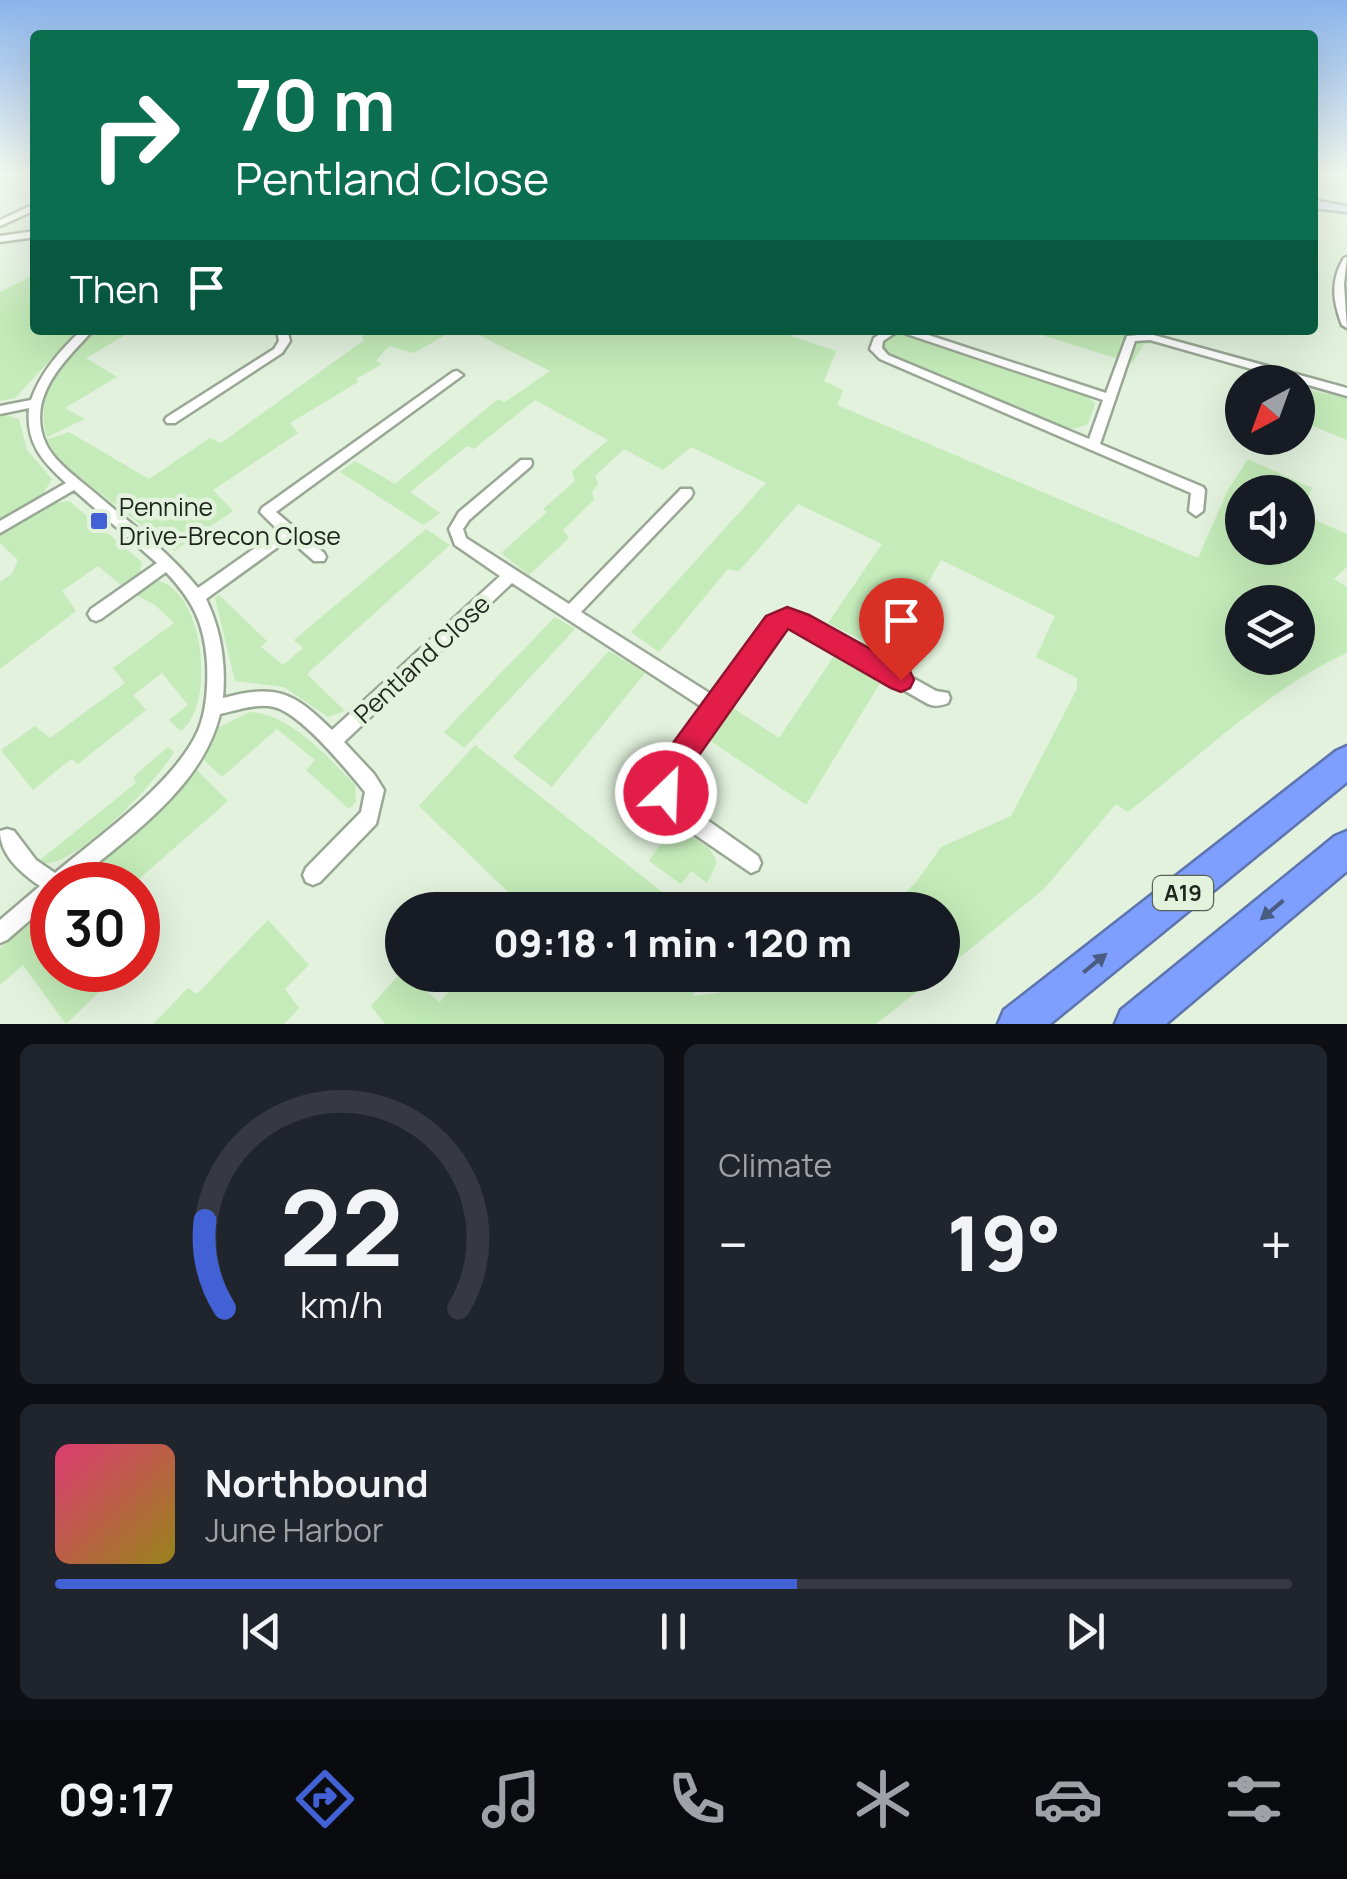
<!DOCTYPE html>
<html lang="en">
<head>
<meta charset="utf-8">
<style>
  :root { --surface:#171b24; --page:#20242c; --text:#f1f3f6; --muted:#9ea1a6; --line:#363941; --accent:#4261d4 }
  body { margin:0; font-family:Manrope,sans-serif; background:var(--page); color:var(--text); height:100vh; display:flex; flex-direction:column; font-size:38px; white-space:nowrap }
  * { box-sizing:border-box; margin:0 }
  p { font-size:32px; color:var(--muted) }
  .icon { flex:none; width:55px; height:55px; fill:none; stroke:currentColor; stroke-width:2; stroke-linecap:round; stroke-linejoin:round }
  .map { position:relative; height:1024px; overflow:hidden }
  .sheet { display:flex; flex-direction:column; gap:20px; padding:20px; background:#0d0f14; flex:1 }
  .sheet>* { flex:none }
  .guide { position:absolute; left:30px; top:30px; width:1288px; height:305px; border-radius:10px; box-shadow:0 10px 40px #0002; background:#0b6e4f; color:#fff; overflow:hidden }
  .needle { width:65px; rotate:221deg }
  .tools { position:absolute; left:1225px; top:365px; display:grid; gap:20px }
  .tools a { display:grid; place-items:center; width:90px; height:90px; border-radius:50%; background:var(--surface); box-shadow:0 10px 40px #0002; font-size:50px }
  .speed { position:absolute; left:30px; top:862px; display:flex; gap:20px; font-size:50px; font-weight:700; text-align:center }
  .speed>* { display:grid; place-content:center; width:130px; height:130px; border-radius:50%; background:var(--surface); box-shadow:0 10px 40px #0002; line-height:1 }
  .speed .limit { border:15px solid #d22; background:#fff; color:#111 }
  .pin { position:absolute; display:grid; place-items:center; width:85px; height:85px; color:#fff; margin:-102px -42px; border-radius:50% 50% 50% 0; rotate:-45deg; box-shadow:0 0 10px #0007 }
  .pin .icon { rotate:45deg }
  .me { position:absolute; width:110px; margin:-55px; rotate:24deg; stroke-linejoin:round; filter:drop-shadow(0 0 8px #0008) }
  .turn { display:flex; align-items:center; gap:35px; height:210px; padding:0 40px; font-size:45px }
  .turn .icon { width:130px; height:130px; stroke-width:2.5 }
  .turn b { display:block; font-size:70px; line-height:85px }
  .then { display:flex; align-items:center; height:95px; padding:0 40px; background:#0003; gap:20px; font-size:38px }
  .big { font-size:75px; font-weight:800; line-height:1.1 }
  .sheet .card { flex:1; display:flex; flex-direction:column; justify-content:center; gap:15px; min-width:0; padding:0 35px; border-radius:15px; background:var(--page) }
  .sheet .dial { align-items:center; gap:0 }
  .dial svg { height:260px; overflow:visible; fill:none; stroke:var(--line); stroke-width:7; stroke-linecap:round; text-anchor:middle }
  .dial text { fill:var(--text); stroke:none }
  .song { display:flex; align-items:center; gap:30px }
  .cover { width:120px; height:120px; border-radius:15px; background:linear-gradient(135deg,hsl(340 70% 55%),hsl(50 70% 35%)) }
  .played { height:10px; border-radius:5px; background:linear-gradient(90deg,var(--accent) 60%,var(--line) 60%) }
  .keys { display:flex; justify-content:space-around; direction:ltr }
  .heat { display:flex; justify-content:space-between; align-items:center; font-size:55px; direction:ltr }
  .sheet .tiles { flex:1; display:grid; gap:20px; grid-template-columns:1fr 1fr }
  .card:last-child { grid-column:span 2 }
  .trip { position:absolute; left:385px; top:892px; width:575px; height:100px; border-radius:50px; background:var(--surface); box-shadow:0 10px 40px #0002; font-weight:800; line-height:100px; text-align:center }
  .dock { display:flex; height:160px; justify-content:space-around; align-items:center; background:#090b0e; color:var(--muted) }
  .dock .icon { width:70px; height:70px }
  .dock .active { color:var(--accent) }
  .dock b { font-size:45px; color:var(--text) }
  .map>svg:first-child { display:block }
  .green { fill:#c4ebb9; fill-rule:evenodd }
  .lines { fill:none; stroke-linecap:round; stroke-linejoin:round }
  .street-casing { stroke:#99a894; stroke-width:5 }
  .secondary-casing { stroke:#99a894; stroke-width:5 }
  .highway-casing { stroke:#5d74af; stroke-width:5 }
  .street { fill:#fff; fill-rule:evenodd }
  .secondary { fill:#d8e2fe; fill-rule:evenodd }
  .highway { fill:#7e9ffd; fill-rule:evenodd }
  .oneway { fill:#4a5c82 }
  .route { fill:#e11d48; stroke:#92132f; stroke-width:2.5 }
  .poi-dot { fill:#4261d4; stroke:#e2f2dd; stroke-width:4 }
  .labels { text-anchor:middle; stroke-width:9; stroke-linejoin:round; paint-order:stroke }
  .shield { fill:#e2f2dd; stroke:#5a6257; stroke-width:2.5 }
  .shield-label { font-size:22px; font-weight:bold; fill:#1f251d }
  .poi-label { font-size:25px; fill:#1f251d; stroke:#e2f2dd; text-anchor:start }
  .street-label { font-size:25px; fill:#1f251d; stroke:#e2f2dd }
</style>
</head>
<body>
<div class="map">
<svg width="1347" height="1024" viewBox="0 0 1347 1024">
  <rect width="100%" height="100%" fill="#e2f2dd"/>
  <g class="green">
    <polygon points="32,276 35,330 78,330 15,398 0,401 0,292"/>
    <path d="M94,330H134L86,358L117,377L65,408L85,419L47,437C34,393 62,358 94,330Z"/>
    <polygon points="361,330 454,330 414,353 389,346 376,361 382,364 356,379 358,382 290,423 298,433 213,490 233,511 174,551 62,463 46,440 69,432 149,479 210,438 221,443 363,341"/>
    <path d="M469,330H795L791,336L836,351L824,381L843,390L837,405L1198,558L1228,490L1248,459L1312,488L1303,515L1347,534V567L1334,579L1347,587V653C1272,686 1194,761 1128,812L1116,804L1044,889L943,971L942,910H888L917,881L941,847L1011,816L1077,689V678L1036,657L1055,616L941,560L921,595L901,598L869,644L828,623L882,544L798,504L739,571L728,569L659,652L631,632L766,483L691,447L663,470L624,449L595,476L598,484L592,492L594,500L563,530L569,538L529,575L501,553L547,512L543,509L575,481L572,471L608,440L535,400L474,449L467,446L410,492L440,513L423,525L340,472L355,461L395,484L498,399L505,402L550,371ZM1242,492H1298V548H1242ZM1242,602H1298V609L1308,602L1298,616V658H1260L1259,661L1258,658H1242Z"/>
    <polygon points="1025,330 1154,330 1156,343 1144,344 1132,363"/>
    <polygon points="899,333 1089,397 1095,404 1088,424 1075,429 1061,426 888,355 881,348 883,341"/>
    <polygon points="1298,388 1347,398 1347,440 1298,420"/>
    <polygon points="6,415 19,419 27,450 52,479 41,497 0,521 0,417"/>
    <polygon points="69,501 142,562 139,574 121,585 98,566 62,591 76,611 0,669 0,582 12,574 18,560 0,543 0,535 56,503"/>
    <polygon points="426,529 450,545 307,674 345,711 328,717 284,687 235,681 215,598 219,595 267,641 261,647 283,665 303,648 294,640"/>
    <path d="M159,581C204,593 216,704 181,731L169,720L188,705L162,673L133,695L146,710L78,764L71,759L33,790L1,750L35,726L50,738L125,683L113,668L174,623L155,605L132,593L145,584Z"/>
    <polygon points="555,617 575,629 464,748 444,732"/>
    <polygon points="609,651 645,673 552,787 513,757"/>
    <polygon points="834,656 880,683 806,805 706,738 730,706 779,738"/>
    <path d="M250,712C290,714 328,757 355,785L356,802L349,809L306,770L315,760L277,729L222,777L201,757L217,728Z"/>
    <polygon points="475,745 666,895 658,910 527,910 419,806"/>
    <path d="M168,747L174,752C157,781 72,874 36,863L136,783L133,777Z"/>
    <polygon points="193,766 228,801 132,885 72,885 126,837"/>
    <polygon points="673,825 709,848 717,862 707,883 691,871 681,884 649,861"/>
    <polygon points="52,902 52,970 92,970 104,987 66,1024 23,965 0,985 0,948"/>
    <polygon points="268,920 309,965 285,989 299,1008 284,1024 153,1024 188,988 197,994"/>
    <polygon points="401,972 440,1002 461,977 481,993 495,975 704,975 693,996 786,984 800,975 938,975 876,1024 385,1024 371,1006"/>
  </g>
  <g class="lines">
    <defs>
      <g id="street">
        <polygon points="35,204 35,210 0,226 0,220"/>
        <polygon points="35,231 35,237 0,242 0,236"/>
        <path d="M1347,257L1344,284L1347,328L1342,325C1333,301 1330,281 1344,258Z"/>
        <path d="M82,330H93C73,353 48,374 41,406C39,419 40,432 46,444C56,464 79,479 95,493C131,524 168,551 198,588L279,531L260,512L262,508L453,372L457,371L463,375L276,512L324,553L326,557L324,561H314L289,539L206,599C221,630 226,663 223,698C277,684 293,692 332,730L500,576L455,545L449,529L459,512L521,460H531L532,463L531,466L469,520L463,529L466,538L569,604L681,489H691L693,493L691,497L581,612L714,696L770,619L787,611L805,618L936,691L948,693L950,698L948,703C941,706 935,707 928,704L795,628L788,625L780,629L678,775L676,791L686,805L758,856L761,863L758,870L751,873L672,819L657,793L664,766L705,709L512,583L344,742L374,774L384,790L376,824L320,882L313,885L306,882L303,875L306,868L361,812L365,792C348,771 301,713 274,707C257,703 237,710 220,714C202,789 126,838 71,885H52V901L7,940L0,943V920L40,886C21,873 0,855 0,831L7,829L14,831L36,860L55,873C100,835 174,784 198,731C207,710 208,684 207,662C204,622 193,601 166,572L101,619L96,621L91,619L88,614L91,609L157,563L74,490L0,533V521L66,483C41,460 26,443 29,408L0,414V406L31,400C41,372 60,350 82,330Z"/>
        <polygon points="277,330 287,330 290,341 282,353 175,423 167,423 165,420 167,417 274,349 279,341"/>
        <path d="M886,330H913L1106,393L1127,336L1150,334L1347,388V396L1150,340L1135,341L1100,444L1203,487L1205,490L1203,511L1196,516L1189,511L1191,493L880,359L870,349L874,338ZM898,331L1103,400L1089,439L888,355L882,348L883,341Z"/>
      </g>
      <polygon id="secondary" points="1312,200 1347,206 1347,212 1312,208"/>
      <g id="highway">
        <polygon points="1347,746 1347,782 1050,1024 998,1024 1004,1010 1336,751"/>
        <polygon points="1347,831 1347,871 1166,1024 1115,1024 1121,1010 1335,836"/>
      </g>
    </defs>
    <use href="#street" class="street-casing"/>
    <use href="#secondary" class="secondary-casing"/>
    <use href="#highway" class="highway-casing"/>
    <use href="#street" class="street"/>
    <use href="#secondary" class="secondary"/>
    <use href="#highway" class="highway"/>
  </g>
  <defs><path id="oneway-solid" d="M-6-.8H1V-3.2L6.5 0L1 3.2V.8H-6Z" transform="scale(2.5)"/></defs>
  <g class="oneway">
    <use href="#oneway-solid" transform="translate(1272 910) rotate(140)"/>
    <use href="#oneway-solid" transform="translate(1095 963) rotate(-39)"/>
  </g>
  <linearGradient id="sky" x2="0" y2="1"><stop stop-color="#8bb4ec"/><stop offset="0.55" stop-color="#f2f9f0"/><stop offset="1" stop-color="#f2f9f0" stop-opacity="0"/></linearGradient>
  <rect width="1347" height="316" fill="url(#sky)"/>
  <polygon class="route" points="787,607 809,615 910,671 914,680 910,688 901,692 891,688 788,629 683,778 676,804 666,808 655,804 651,793 659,762 766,616"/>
  <rect class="poi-dot" x="89" y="511" width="20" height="20" rx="5"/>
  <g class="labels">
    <rect class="shield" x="1153" y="876" width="60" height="34" rx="8"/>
    <g class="shield-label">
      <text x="1183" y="901">A19</text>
    </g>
    <g class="poi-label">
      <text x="119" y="516">Pennine<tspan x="119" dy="29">Drive-Brecon Close</tspan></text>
    </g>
    <g class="street-label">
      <text transform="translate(422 659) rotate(-43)" y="9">Pentland Close</text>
    </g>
  </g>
</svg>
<div class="tools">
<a><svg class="needle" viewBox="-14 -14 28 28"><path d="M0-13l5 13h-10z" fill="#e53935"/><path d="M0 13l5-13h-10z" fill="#9ea1a6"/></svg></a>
<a><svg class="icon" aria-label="sound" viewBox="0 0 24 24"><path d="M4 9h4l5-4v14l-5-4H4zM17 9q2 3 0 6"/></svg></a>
<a><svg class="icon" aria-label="layers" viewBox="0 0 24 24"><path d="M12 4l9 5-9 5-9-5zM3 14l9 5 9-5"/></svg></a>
</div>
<div class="speed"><div class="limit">30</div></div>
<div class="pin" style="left:901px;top:680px;background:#d93025"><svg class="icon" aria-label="arrive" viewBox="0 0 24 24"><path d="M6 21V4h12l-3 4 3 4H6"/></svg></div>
<svg class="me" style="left:666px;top:793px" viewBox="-20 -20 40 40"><circle r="17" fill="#e11d48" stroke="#fff" stroke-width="3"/><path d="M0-11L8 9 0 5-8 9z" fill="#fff"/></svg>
<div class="trip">09:18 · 1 min · 120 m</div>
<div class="guide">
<div class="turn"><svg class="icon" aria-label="right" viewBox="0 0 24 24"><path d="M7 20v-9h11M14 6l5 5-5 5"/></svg><div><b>70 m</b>Pentland Close</div></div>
<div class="then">Then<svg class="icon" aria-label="arrive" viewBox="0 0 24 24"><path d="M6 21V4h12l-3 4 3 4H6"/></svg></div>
</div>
</div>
<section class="sheet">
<div class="tiles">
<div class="card dial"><svg viewBox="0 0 100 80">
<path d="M14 69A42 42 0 1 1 86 69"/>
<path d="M14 69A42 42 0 0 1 8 42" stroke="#4261d4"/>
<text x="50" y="56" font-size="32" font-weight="700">22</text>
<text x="50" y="72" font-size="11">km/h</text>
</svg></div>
<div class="card"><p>Climate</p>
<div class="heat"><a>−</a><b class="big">19°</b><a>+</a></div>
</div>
<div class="card">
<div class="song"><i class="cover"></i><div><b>Northbound</b><p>June Harbor</p></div></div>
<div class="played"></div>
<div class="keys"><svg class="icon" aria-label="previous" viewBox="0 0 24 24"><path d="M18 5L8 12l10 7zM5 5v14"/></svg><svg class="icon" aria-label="pause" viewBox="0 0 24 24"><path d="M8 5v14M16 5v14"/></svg><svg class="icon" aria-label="next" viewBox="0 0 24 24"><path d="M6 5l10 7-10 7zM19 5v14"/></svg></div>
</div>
</div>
</section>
<nav class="dock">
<b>09:17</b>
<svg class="icon active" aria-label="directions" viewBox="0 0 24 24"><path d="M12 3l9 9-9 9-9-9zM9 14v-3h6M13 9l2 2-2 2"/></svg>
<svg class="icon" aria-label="music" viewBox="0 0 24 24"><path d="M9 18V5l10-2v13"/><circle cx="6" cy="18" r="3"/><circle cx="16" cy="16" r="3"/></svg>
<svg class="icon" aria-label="phone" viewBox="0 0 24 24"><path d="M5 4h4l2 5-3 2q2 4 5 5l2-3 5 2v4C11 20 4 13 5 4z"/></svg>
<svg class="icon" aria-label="climate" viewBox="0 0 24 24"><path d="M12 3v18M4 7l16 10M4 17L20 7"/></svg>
<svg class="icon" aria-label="car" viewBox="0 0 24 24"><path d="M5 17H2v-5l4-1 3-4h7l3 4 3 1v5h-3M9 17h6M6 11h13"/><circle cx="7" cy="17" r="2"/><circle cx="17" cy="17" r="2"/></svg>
<svg class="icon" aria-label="filters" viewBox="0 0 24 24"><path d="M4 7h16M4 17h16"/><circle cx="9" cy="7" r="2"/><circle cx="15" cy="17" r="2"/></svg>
</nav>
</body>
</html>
